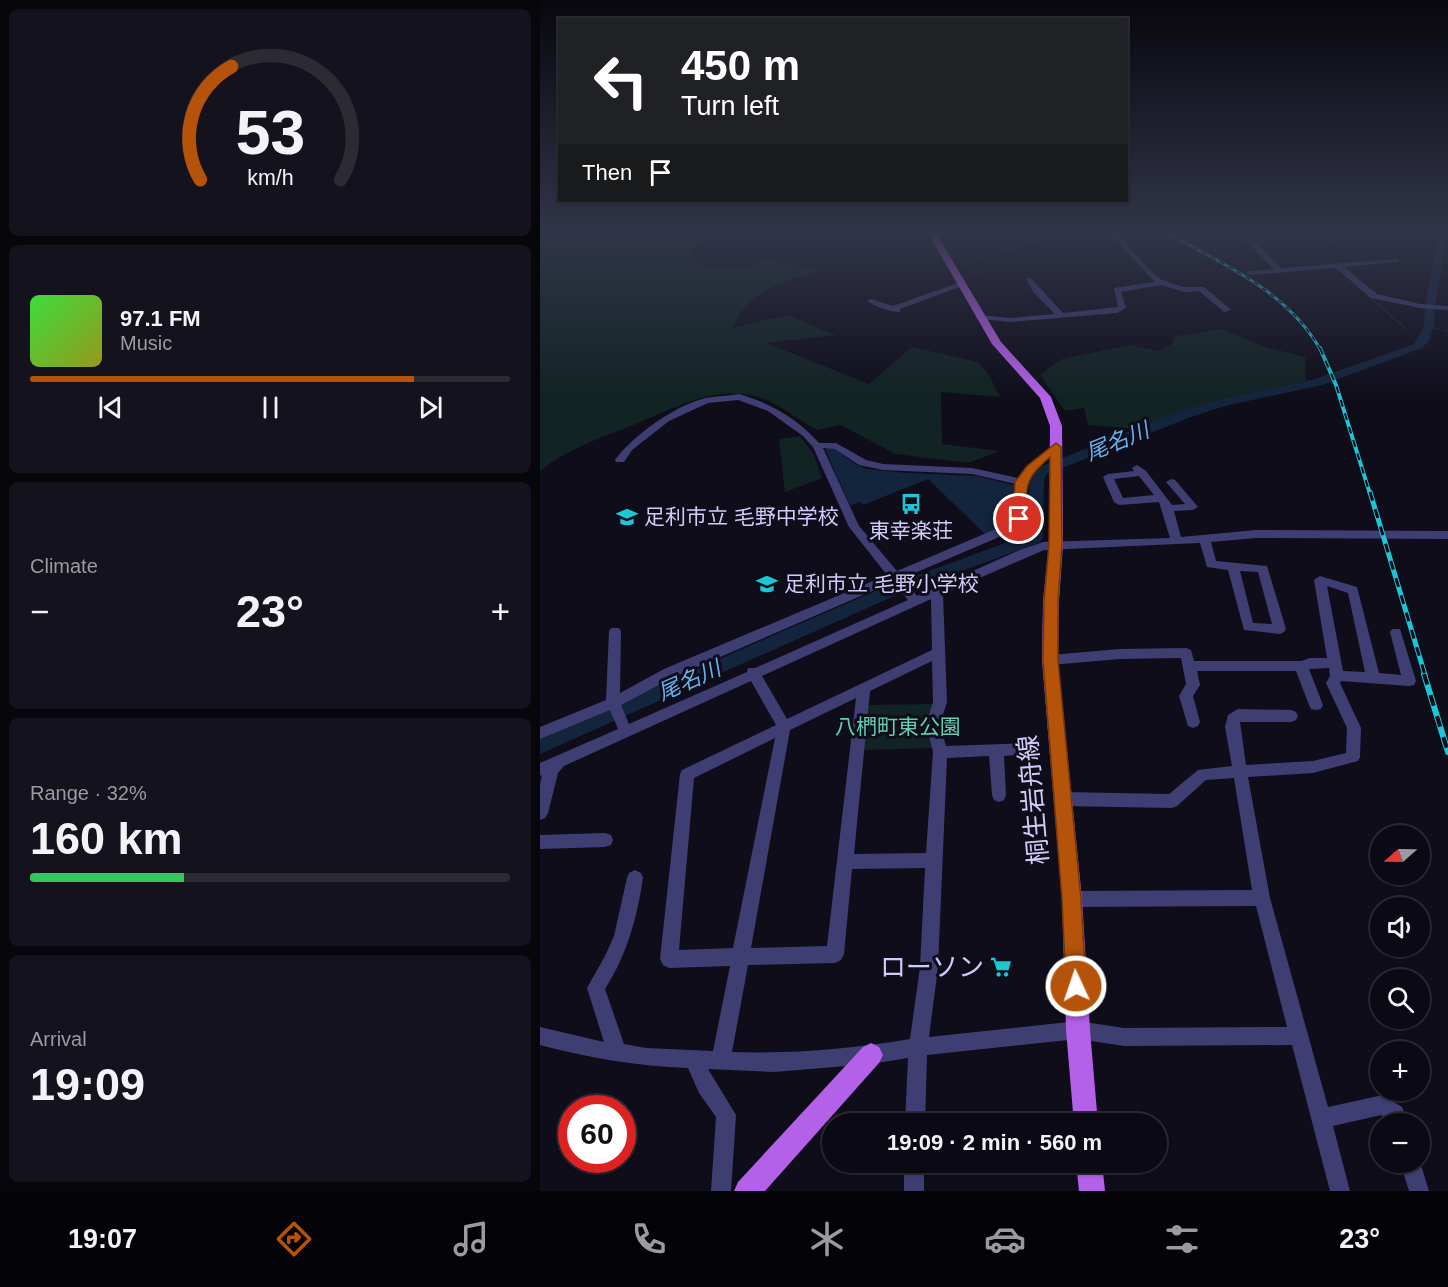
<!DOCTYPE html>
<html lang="en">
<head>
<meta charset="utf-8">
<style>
  :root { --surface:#0b0a14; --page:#14131d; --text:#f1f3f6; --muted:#9a9aa0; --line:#2b2b34; --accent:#b45309 }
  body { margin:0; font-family:Arial,"Noto Sans JP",sans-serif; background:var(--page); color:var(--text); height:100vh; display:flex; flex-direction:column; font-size:22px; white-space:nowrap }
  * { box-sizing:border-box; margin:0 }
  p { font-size:20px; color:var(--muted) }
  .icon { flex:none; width:33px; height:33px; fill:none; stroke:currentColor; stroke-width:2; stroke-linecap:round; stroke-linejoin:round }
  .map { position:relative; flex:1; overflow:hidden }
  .panel { display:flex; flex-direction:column; gap:9px; padding:9px; background:#06060b; width:540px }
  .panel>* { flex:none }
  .guide { position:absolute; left:18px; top:18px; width:570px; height:183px; border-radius:0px; box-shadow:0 2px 4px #0004,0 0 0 2px var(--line); background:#202124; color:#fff; overflow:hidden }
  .needle { width:39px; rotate:250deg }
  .controls { position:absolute; left:830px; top:825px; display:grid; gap:12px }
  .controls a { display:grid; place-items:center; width:60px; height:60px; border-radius:50%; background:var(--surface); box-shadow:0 2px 4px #0004,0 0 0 2px var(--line); font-size:30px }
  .speed { position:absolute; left:18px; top:1095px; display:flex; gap:12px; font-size:30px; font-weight:700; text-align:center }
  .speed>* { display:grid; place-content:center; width:78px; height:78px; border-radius:50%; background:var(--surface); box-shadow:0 2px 4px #0004,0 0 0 2px var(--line); line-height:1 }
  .speed .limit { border:9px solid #d22; background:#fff; color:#111 }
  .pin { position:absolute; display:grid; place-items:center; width:51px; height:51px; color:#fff; margin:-26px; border:3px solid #fff; border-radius:50%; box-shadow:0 2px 6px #0007 }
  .me { position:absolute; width:66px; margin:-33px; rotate:357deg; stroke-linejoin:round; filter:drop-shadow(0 0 4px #0008) }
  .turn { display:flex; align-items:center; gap:21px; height:126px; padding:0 24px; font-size:27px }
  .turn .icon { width:78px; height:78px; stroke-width:2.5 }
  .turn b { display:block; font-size:42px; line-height:51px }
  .then { display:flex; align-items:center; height:57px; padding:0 24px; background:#0003; gap:12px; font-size:22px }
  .big { font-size:45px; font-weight:700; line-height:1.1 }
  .panel .tile { flex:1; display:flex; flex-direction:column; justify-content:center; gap:9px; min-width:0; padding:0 21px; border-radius:9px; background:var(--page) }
  .panel .dial { align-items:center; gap:0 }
  .dial svg { height:156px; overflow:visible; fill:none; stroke:var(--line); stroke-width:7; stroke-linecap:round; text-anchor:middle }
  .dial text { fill:var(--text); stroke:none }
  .song { display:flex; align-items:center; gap:18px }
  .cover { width:72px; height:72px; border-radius:9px; background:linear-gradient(135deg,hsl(120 70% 55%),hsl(60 70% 35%)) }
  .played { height:6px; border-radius:3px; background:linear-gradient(90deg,var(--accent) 80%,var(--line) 80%) }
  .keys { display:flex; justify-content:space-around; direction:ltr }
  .heat { display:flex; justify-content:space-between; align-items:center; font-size:33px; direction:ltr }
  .charge { height:9px; border-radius:4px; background:linear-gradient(90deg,#34c759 32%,var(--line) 0) }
  .trip { position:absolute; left:282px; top:1113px; width:345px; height:60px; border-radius:30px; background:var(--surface); box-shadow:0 2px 4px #0004,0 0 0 2px var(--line); font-weight:700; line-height:60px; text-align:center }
  .tabs { display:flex; height:96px; justify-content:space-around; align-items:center; background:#040408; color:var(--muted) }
  .tabs .icon { width:42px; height:42px }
  .tabs .current { color:var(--accent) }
  .tabs b { font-size:27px; color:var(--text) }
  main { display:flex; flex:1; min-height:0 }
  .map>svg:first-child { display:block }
  .green { fill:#112322 }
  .water { fill:#13243d }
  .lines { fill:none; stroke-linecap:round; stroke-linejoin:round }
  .stream-far1 { stroke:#13243d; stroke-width:1.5 }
  .stream { stroke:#13243d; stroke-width:2 }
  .river { fill:#13243d; fill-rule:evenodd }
  .minor { fill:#3f3e73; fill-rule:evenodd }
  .major { fill:#b461ea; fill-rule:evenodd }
  .rail-far3-casing { stroke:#1cc6d5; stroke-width:3 }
  .rail-far2-casing { stroke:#1cc6d5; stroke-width:4 }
  .rail-far1-casing { stroke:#1cc6d5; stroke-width:5 }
  .rail-casing { stroke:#1cc6d5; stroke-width:6 }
  .rail-far3 { stroke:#0f0d1a; stroke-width:1.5; stroke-dasharray:5; stroke-linecap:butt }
  .rail-far2 { stroke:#0f0d1a; stroke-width:2; stroke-dasharray:7; stroke-linecap:butt }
  .rail-far1 { stroke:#0f0d1a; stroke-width:3; stroke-dasharray:9; stroke-linecap:butt }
  .rail { stroke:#0f0d1a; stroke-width:4; stroke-dasharray:11; stroke-linecap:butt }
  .route { fill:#b45309; stroke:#753606; stroke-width:1.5 }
  .labels { text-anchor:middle; stroke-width:6; stroke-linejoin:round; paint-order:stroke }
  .poi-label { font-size:21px; fill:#d0ccf8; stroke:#0f0d1a; text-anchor:start }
  .park-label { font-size:21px; fill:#63ceb1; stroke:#0f0d1a }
  .water-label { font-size:22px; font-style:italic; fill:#67b1eb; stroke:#0f0d1a }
  .near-street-label { font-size:26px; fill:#d0ccf8; stroke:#0f0d1a }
  .near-poi-label { font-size:26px; fill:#d0ccf8; stroke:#0f0d1a; text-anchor:end }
</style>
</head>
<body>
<main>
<section class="panel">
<div class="tile dial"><svg viewBox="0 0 100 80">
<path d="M14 69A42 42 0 1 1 86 69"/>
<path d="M14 69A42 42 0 0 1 30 11" stroke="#b45309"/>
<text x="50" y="56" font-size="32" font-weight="700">53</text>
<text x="50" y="72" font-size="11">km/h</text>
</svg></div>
<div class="tile">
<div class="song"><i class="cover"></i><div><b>97.1 FM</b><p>Music</p></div></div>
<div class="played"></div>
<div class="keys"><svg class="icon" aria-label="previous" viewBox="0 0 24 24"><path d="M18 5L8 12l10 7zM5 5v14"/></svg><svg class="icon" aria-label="pause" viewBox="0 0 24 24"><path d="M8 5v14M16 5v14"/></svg><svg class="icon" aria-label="next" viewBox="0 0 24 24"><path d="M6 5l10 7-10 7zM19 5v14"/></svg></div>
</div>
<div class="tile"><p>Climate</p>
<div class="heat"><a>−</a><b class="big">23°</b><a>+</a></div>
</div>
<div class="tile"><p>Range · 32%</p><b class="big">160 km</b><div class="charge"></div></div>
<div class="tile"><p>Arrival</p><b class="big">19:09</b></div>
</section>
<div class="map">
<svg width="908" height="1191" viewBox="0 0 908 1191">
  <rect width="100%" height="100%" fill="#0f0d1a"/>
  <g class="green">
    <path d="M109,233C126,233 151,228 163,241L149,252L162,267L210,269L215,262L229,260L281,271C246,280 206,291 193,328L247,315L296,335L226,343L329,384L372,347L438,362L449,375L460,397L401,392L402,444L460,451L428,463L355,454L301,425L277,430C259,421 241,405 221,398C175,382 127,412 86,428C55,440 26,450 0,471V243L82,238Z"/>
    <polygon points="683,329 722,346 765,357 766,381 665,405 599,429 548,425 544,408 525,411 500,375 522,359 590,345 619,351 632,344 635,336"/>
    <polygon points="260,436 274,455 282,478 245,492 239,439"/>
    <polygon points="394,704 393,748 322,750 326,705"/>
  </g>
  <polygon class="water" points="293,447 315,464 327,469 368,473 437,476 477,486 474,521 445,534 388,479 323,505 320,502 310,506 285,449"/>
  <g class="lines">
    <g class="stream-far1">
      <polyline points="786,233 820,262 794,264"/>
      <path d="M439,276L424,264C454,250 486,245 516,233"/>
      <polyline points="817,286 865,328"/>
      <polyline points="889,326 898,329"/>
      <polyline points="905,330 908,331"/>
    </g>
    <polyline class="stream" points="488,484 497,484"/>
    <polygon class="river" points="898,233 907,233 895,306 894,326 889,341 882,348 782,385 685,406 651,417 507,474 504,479 503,538 500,542 352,597 0,754 0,737 340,589 487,535 490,479 497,468 641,411 682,399 775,379 874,344 884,326 885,306"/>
    <g class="minor">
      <polygon points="569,233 576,233 612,272 622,280 644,287 664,287 691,310 684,312 659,291 644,292 621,285 581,292 586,308 577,313 470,322 440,319 436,317 440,315 470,318 515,314 494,293 486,279 490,277 523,313 578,307 574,288 615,282"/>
      <polygon points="699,233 706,233 741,268 859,259 859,261 857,262 804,267 837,294 880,304 908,306 908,310 880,308 831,298 796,268 707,275 706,273 710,271 734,269"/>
      <path d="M418,283L425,285L360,309V312C350,312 336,307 327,301L331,299L353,306Z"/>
      <path d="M199,394C230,403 258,419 279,443H296L326,460L343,464L432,468L478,478L485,468L513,445H519V449C510,459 494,466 488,478C480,495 491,513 478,529L363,578L377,596L482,549L503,542L630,538L619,502L579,505L574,502L563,477L568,474L594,471L592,468L597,465L606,471L632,505L645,504L626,482L631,479L635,480L658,507L653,510L634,511L641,537L716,530L908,531V539L716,538L671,542L676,561L727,566L746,629L744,632L740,634L704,630L688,570L667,567L660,543L504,550L403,594L407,702L400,724L406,746L492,743L497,745L499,749L497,753L464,756L466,795L464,800L459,802L454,800L452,795L449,756L407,758L398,967L389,1037L538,1021L584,1028L747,1027L716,906L532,907L526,905L524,899L526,893L532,891L712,890L694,778L666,780L637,806L632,808L522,806L517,804L514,799L517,794L522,792L629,794L658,770L692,766L685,727L688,715L698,709L751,710L756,712L758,716L756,720L751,722H700L706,765L773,761L806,753L807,728L786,683L790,676L789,668L769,669L783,705L781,709L776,710L771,709L769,705L756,671H657L660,685L653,696L660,722L658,726L653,728L648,726L639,696L646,684L641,658L580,659L510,665L505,663L504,660L505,657L510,655L580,649L646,648L651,650L654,661H761L770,658H787L774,580L780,576L817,587L839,673L861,675L850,632L852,629H860L876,681L874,685L869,686L801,681L800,683L821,728L820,757L818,761L773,773L708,777L730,898L788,1107L843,1095L862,1107L868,1124H848L847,1120L841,1115L793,1126L810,1191H790L752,1045L584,1046L538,1039L387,1055L385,1124H365L368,1058L331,1064L234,1072L168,1069L196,1115L191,1191H171L176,1117L159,1093L148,1068C96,1066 50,1058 0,1045V1027L64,1042L47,988L65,956L74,936L87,878L89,873L95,870L101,873L103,878C97,918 87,955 65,989L84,1044L106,1048L173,1051L190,966L129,968L123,965L120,959L140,774L142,770L236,725L211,681L24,766L18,773L8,813L5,818L0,820V784L2,775L0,776V763L78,729L70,710L0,739V727L66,700L69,631L71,628H79L81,631L80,693L124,669L347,575L309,527L273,447L263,436L228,411L198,400L168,403L129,421L92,450L84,462H76L75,460C92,436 137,404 166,398C177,396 188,396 199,394ZM283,448L295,449L319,465L343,470L432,474L476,484L475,511L470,523L357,571L319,526ZM599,476L614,495L583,498L574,479ZM700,571L718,572L732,624L713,623ZM353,582L368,600L215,668H208L207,672L89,724L81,705L134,677ZM787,586L808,593L825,672L803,671ZM391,599L392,650L247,719L222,676ZM392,661L393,702L386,724L393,752L386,853L314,854L330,691ZM316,698L287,946L211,948L250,730ZM235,738L193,948L139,950L154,778ZM385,868L380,967L370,1039C311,1049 252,1054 192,1052L208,965L295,963L301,960L304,954L312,869Z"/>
      <polygon points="65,833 71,835 73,840 71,845 65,847 0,849 0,835"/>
      <polygon points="879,1159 880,1162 889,1191 869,1191 860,1162 879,1162"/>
      <rect x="364" y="1162" width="20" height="29"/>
    </g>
    <g class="major">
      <polygon points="388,233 396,233 461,342 511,397 522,426 523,544 519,601 518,660 542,899 550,1030 558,1124 534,1124 526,1030 522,899 502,660 503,601 509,544 510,426 500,398 452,344"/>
      <polygon points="331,1043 339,1047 343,1055 339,1063 225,1191 194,1191 198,1182 323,1047"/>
      <polygon points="536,1162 562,1162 565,1191 539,1191"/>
    </g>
    <defs>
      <path id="rail-far3" d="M627,233C683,264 747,291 780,349"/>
      <polyline id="rail-far2" points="780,348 796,385 830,494"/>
      <polyline id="rail-far1" points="830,492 885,675"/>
      <polyline id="rail" points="884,674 908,752"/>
    </defs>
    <use href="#rail-far3" class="rail-far3-casing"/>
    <use href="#rail-far2" class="rail-far2-casing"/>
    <use href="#rail-far1" class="rail-far1-casing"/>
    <use href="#rail" class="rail-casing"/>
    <use href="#rail-far3" class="rail-far3"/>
    <use href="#rail-far2" class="rail-far2"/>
    <use href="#rail-far1" class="rail-far1"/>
    <use href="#rail" class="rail"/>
  </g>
  <linearGradient id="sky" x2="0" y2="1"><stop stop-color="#08070e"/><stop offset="0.58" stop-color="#313549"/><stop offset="1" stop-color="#313549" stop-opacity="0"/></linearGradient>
  <rect width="908" height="400" fill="url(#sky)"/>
  <path class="route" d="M516,443L521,447L522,544L518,601V660L541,899L546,986L543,994L536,997L529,994L526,986L522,899L503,660L504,601L509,544L510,457C483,480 487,486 485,519L479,523L473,519L475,482L487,466Z"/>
  <defs>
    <symbol id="bus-bare" viewBox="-9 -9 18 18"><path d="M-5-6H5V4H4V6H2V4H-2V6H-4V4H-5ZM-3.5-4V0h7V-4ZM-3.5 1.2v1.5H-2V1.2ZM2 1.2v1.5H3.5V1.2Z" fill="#1cc6d5" stroke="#0f0d1a" stroke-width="2.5" paint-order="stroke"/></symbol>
    <symbol id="school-bare" viewBox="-9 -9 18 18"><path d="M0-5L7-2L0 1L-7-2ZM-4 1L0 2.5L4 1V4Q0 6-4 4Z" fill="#1cc6d5" stroke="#0f0d1a" stroke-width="2.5" paint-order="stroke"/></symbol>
    <symbol id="supermarket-bare" viewBox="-9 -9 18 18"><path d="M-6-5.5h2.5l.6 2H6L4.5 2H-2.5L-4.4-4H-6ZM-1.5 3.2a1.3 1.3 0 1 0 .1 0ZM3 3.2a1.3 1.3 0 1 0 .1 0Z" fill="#1cc6d5" stroke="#0f0d1a" stroke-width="2.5" paint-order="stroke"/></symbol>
  </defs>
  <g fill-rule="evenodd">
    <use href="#bus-bare" x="356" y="489" width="30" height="30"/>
    <use href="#school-bare" x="72" y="502" width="30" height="30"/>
    <use href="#school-bare" x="212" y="569" width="30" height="30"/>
    <use href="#supermarket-bare" x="446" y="952" width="30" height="30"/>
  </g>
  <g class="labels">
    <g class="poi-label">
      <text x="104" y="524">足利市立 毛野中学校</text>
      <text x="371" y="538" text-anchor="middle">東幸楽荘</text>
      <text x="244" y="591">足利市立 毛野小学校</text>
    </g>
    <g class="park-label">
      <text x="358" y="734">八椚町東公園</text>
    </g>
    <g class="water-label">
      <text transform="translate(577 441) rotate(-22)" y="8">尾名川</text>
      <text transform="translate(149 680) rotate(-24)" y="8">尾名川</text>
    </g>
    <g class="near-street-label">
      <text transform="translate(493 800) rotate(-95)" y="9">桐生岩舟線</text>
    </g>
    <g class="near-poi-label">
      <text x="444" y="976">ローソン</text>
    </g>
  </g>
</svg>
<div class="controls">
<a><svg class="needle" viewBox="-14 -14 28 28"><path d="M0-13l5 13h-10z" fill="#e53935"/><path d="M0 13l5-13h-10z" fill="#9a9aa0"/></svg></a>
<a><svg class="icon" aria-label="sound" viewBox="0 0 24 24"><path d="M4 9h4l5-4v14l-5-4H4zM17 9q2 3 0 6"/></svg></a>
<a><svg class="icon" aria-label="search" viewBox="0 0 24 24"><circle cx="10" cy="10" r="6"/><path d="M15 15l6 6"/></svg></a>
<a>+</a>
<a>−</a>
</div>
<div class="speed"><div class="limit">60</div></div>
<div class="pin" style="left:479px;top:519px;background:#d93025"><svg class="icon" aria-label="arrive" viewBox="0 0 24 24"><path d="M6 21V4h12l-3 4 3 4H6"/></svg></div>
<svg class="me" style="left:536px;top:986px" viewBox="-20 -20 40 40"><circle r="17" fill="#b45309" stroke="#fff" stroke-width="3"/><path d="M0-11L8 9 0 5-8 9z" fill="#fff"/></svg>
<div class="trip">19:09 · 2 min · 560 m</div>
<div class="guide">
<div class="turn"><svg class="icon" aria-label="left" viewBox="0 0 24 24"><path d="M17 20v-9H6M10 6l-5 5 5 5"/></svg><div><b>450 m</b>Turn left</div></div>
<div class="then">Then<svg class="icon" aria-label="arrive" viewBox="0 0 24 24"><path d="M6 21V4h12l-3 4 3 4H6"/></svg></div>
</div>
</div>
</main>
<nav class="tabs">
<b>19:07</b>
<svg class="icon current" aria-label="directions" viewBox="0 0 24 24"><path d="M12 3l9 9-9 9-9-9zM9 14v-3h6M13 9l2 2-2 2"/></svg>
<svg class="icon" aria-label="music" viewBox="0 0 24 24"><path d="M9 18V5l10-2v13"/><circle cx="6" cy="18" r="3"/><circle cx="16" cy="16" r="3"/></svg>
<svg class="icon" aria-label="phone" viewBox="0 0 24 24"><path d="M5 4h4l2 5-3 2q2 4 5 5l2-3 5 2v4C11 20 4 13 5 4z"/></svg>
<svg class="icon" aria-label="climate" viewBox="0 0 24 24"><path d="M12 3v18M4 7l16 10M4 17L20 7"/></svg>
<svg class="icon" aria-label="car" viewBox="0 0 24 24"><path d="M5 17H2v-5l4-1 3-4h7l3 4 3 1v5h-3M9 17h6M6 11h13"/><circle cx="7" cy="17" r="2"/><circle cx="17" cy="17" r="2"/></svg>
<svg class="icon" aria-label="filters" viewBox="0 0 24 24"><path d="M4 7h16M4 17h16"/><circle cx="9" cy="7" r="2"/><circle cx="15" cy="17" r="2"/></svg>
<b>23°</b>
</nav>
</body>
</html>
